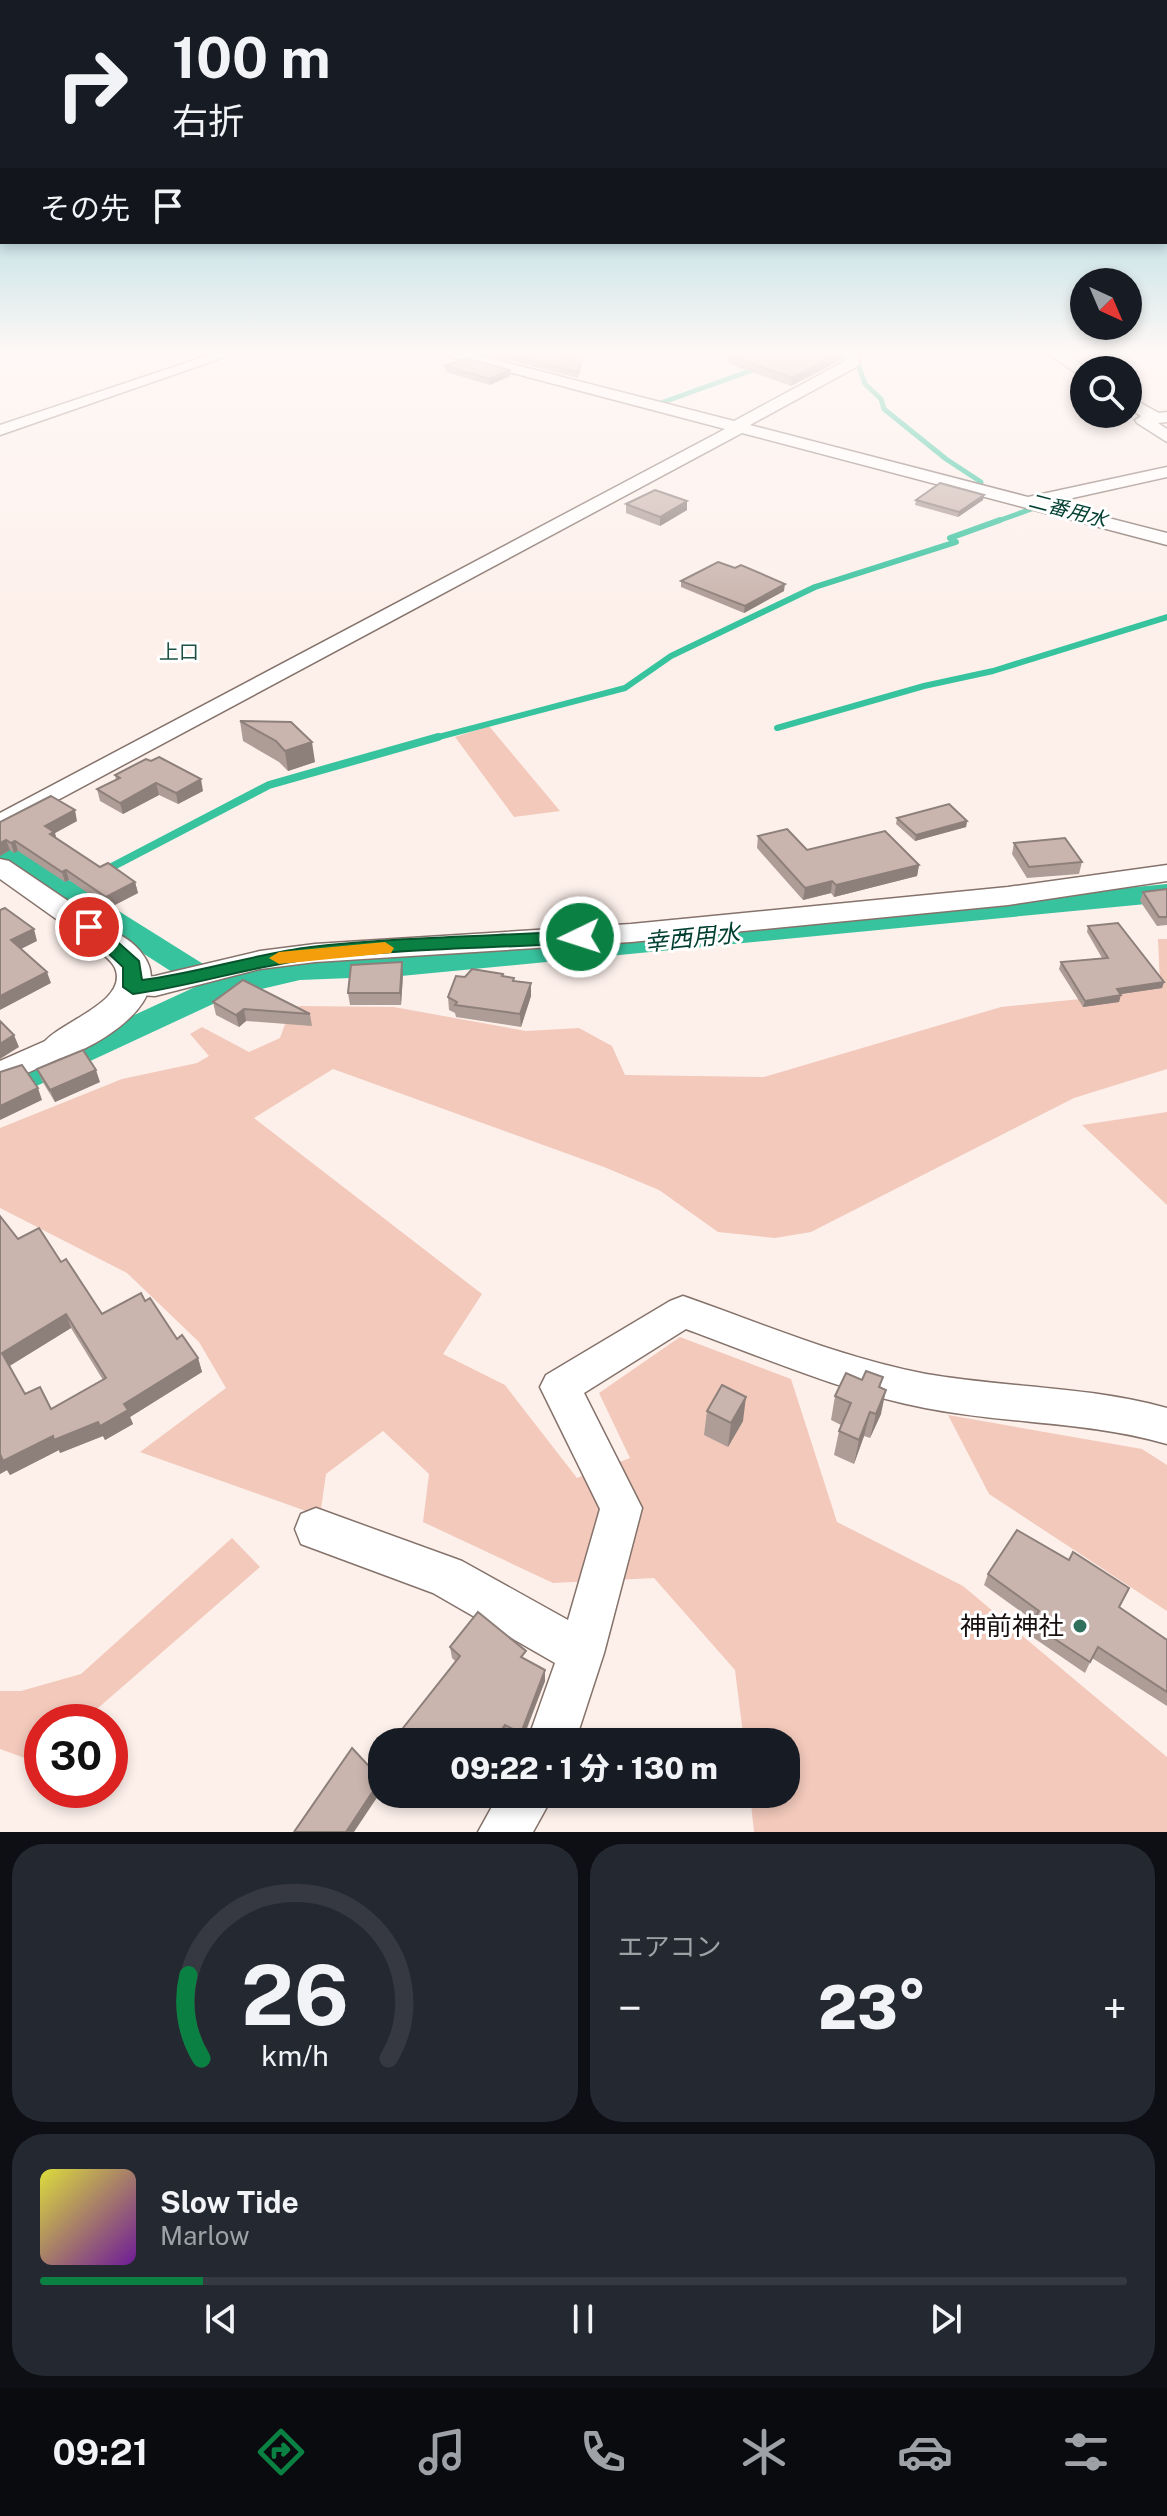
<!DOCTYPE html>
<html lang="ja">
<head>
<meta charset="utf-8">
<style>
  :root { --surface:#171b24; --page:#242831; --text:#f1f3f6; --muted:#9ea1a6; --line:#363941; --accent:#0b8043 }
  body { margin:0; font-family:"Public Sans","Noto Sans JP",sans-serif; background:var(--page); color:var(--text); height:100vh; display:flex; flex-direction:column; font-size:30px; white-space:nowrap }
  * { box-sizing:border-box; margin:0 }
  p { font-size:26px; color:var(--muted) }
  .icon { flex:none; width:44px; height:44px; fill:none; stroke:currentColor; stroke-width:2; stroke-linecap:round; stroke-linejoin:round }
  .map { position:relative; height:1832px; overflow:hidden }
  .drawer { display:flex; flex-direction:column; gap:12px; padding:12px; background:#0d0f14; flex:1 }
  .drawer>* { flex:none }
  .guide { position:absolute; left:0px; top:0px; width:1168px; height:244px; box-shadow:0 4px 12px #0003; background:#171b24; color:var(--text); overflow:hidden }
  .needle { width:52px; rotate:136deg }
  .fabs { position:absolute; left:1070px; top:268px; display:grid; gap:16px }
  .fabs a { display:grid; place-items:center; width:72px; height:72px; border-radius:50%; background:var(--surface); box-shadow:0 4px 12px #0003; font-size:40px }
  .speed { position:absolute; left:24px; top:1704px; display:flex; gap:16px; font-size:40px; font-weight:700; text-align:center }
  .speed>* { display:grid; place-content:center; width:104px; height:104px; border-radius:50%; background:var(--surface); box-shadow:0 4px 12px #0003; line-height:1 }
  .speed .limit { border:12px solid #d22; background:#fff; color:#111 }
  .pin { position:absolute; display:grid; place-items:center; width:68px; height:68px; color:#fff; margin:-34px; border:4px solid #fff; border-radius:50%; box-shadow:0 2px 8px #0007 }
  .me { position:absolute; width:88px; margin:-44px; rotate:266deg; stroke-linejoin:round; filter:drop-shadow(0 0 6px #0008) }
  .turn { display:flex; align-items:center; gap:28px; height:168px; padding:0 40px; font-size:36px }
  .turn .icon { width:104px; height:104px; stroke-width:2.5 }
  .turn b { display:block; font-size:56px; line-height:68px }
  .then { display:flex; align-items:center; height:76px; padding:0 40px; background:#0003; gap:16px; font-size:30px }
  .big { font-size:60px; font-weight:800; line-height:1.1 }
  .drawer .tile { flex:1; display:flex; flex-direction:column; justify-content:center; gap:12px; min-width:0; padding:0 28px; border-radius:32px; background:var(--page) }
  .drawer .dial { align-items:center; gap:0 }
  .dial svg { height:208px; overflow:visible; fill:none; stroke:var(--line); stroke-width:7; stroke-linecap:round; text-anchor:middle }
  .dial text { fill:var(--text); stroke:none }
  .song { display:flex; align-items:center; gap:24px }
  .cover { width:96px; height:96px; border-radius:12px; background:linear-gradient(135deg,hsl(60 70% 55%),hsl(280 70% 35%)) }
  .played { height:8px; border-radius:4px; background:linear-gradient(90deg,var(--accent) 15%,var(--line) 15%) }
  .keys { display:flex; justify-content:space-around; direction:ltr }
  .heat { display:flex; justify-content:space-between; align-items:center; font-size:44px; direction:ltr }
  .drawer .tiles { flex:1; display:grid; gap:12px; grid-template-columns:1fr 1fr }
  .tile:last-child { grid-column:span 2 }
  .trip { position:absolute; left:368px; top:1728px; width:432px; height:80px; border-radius:32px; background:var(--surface); box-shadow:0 4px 12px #0003; font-weight:800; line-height:80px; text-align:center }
  .menu { display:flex; height:128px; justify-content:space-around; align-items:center; background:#090b0e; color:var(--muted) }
  .menu .icon { width:56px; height:56px }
  .menu .on { color:var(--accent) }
  .menu b { font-size:36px; color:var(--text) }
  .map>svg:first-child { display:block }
  .green { fill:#f2c9bb }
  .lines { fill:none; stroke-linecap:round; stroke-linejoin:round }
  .stream-far2 { stroke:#37c39e; stroke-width:5 }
  .stream-far1 { stroke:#37c39e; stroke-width:6 }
  .stream { stroke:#37c39e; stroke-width:8 }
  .canal { fill:#37c39e; fill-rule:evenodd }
  .minor-casing { stroke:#85726b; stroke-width:3 }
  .tertiary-casing { stroke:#85726b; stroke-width:3 }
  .minor { fill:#fff; fill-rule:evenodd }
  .tertiary { fill:#fff; fill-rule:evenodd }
  .wall { fill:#ae9c96; fill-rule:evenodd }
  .shaded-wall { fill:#8d7f7a }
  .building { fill:#cab5ae; stroke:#8d7f7a; stroke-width:2; fill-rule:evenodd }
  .route { fill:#0b8043; stroke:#07532c; stroke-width:2 }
  .slow { fill:#f59e0b }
  .poi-dot { fill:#31705d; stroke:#fff; stroke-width:3 }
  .labels { text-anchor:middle; stroke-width:6; stroke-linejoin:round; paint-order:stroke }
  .far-water-label { font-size:20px; font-style:italic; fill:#003f30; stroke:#fff }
  .far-neighbourhood-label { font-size:20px; fill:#1f5143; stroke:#fff }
  .water-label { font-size:24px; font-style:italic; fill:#003f30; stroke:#fff }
  .near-poi-label { font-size:26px; fill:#18110f; stroke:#fff; text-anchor:end }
</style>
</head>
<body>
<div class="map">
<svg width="1167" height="1832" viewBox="0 0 1167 1832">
  <rect width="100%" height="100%" fill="#fdf0eb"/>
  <g class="green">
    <polygon points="489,726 560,811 514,817 455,737"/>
    <polygon points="1158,939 1167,939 1167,1069 1074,1098 811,1232 775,1238 718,1232 659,1190 604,1167 333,1069 254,1118 482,1294 443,1354 505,1385 577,1478 630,1458 599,1393 680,1337 791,1379 837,1522 963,1586 1167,1757 1167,1832 754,1832 750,1794 786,1794 786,1742 744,1742 735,1670 654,1578 553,1583 423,1522 429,1474 383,1431 326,1474 320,1516 140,1452 226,1388 199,1342 127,1273 0,1208 0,1128 122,1079 197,1063 209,1056 190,1034 202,1027 249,1052 280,1038 290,1010 300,1006 394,1007 526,1031 579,1028 612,1046 625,1075 764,1077 1001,1007 1110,996 1160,984"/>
    <polygon points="1167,1112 1167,1205 1082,1125"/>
    <polygon points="948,1415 1142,1449 1167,1465 1167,1611 989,1494"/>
    <polygon points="232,1538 260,1567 82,1722 42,1722 41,1764 0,1749 0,1691 21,1691 81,1674"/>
  </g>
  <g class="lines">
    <g class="stream-far2">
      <polyline points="854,352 865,384 881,399 884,409 946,459 981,482 980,488"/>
      <polyline points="658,404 758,368"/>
      <polyline points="995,522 1037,507"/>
    </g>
    <g class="stream-far1">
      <polyline points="777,728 924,686 993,671 1167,617"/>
      <polyline points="431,739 625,688 671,656 815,587 956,542 950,538 1000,520"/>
    </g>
    <g class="stream">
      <polyline points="104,871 269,785 438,737"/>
      <polyline points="63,889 84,880"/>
    </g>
    <polygon class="canal" points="0,841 10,843 208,967 213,974 208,981 300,960 401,956 1167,884 1167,902 401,976 300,980 228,997 0,1103 0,1077 208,981 197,984 186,981 0,861"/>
    <defs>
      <g id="minor">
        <polygon points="218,352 239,352 0,435 0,425"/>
        <polygon points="442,352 465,352 734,421 845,361 842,352 856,352 860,363 858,366 750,425 1028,497 1167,467 1167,477 1050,503 1167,533 1167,545 742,433 0,831 0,813 725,429 444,355"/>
        <polygon points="1046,352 1062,352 1090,370 1084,370 1084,376 1079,375"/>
        <polygon points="1128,396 1159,413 1167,412 1167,422 1158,423 1167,429 1167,442 1137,423 1135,420 1141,416 1128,408"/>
        <polygon points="0,859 9,861 117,934 121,941 117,948 107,950 97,948 0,879"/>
        <polygon points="1167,865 1167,881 1008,905 631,942 315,962 260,969 155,996 122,994 118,987 122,980 155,976 260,951 315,944 631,924 1008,887"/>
        <polygon points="61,1034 72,1037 77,1045 72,1053 0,1085 0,1061"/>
        <path d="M683,1296C763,1324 842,1358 926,1374C1007,1388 1088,1386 1167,1408V1444C1087,1421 1006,1424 925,1408C843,1392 765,1358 686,1329L584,1393L642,1508L604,1653L575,1742H527L555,1663L433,1593L301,1544L295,1529L301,1514L316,1508L462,1561L568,1620L600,1509L540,1387L546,1375L670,1301Z"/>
        <polygon points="499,1794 554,1794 533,1832 478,1832"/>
      </g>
      <path id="tertiary" d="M107,930C121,934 134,942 143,955C176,1000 98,1047 61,1058L48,1054L42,1045C55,1023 130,1003 115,968C111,958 96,951 90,941L95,933Z"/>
    </defs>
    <use href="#minor" class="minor-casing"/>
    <use href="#tertiary" class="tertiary-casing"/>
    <use href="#minor" class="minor"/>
    <use href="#tertiary" class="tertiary"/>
  </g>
  <g class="wall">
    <polygon points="476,352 563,352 582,365 578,378"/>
    <polygon points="727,355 841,360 791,386 727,363"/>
    <polygon points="445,366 510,370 510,376 490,385 446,372"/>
    <polygon points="984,495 983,500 958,517 915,505 916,500"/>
    <polygon points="687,501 687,510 660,526 626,513 626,504"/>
    <polygon points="681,581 784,591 744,613 681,587"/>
    <polygon points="240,721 315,762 288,771 279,762 243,741"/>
    <polygon points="115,775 203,791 178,804 159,795 123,814 100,801 97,789 116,780"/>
    <polygon points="897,818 967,821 966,827 915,841 896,824"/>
    <polygon points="77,821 55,833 56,838 100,867 135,882 138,893 109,908 69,880 65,882 18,851 14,853 10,850 0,856 0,822"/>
    <polygon points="758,836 807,850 919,865 917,876 834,897 831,893 803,900 757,848"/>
    <polygon points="1014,843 1082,862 1079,874 1027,878 1012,854"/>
    <polygon points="1167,889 1167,925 1157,926 1140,901 1143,892"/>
    <polygon points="1088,926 1164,982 1162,988 1120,994 1119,1002 1083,1007 1059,969 1061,962 1102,958 1087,932"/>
    <polygon points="403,974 401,1005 350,1005 348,993"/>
    <polygon points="465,977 503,977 514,978 514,981 531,996 521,1027 456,1017 455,1013 449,1010 448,997"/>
    <polygon points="213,1002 310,1014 312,1026 246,1021 239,1027 216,1015"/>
    <polygon points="37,1069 100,1082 55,1102 42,1081"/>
    <path d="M18,1239L61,1262L102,1314L145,1301L177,1339L198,1358L202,1372L130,1417L133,1424L105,1440L103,1436L60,1453L59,1450L10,1475L7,1470L0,1474ZM71,1328L103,1380L51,1409L25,1394L9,1366Z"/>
    <polygon points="883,1377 880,1387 881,1414 870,1438 864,1436 854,1464 834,1455 839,1431 841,1425 831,1420 835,1396 862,1380"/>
    <polygon points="707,1411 743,1421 728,1447 704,1435"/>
    <polygon points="988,1574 1119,1607 1167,1640 1167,1706 1092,1658 1085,1673 1028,1634 1034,1621 984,1585"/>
    <polygon points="450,1647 526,1660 545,1670 545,1681 522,1742 518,1742 506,1736 456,1662 452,1658"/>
  </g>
  <g class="shaded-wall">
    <polygon points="842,352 841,360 791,386 792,378"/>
    <polygon points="510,370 510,376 490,385 489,379"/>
    <polygon points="984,495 983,500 958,517 959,512"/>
    <polygon points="687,501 687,510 660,526 660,517"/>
    <polygon points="785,584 784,591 744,613 745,606"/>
    <polygon points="312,742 315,762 288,771 285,751"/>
    <polygon points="201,779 203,791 178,804 176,793"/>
    <polygon points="156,783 159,795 123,814 120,803"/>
    <polygon points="75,810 77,821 55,833 57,842 53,844 45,826"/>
    <polygon points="967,821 966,827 915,841 916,835"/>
    <polygon points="6,840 10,850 0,856 0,843"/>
    <polygon points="15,841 18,851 14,853 11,843"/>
    <polygon points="919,865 917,876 834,897 836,885"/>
    <polygon points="66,870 69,880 65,882 62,872"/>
    <polygon points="832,881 831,893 803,900 805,888"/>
    <polygon points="135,882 138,893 109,908 106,897"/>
    <polygon points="34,929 37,941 15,952 11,940"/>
    <polygon points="402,962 403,974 401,1005 400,993"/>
    <polygon points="47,972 51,983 0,1010 0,996"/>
    <polygon points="1164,982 1162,988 1115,995 1117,989"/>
    <polygon points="531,983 531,996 521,1027 520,1014"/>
    <polygon points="1121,995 1119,1002 1083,1007 1085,1001"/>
    <polygon points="244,1009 246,1021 239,1027 236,1015"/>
    <polygon points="14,1035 19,1047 0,1059 0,1044"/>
    <polygon points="96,1070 100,1082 55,1102 50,1090"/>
    <polygon points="38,1088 42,1100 0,1120 0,1106"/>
    <polygon points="66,1314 71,1328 8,1367 2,1353"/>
    <polygon points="198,1358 202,1372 130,1417 133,1424 105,1440 103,1436 60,1453 59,1450 10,1475 7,1470 0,1474 0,1457 53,1436 124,1404"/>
    <polygon points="886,1390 881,1414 870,1438 876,1414"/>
    <polygon points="746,1397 743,1421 728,1447 731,1423"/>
    <polygon points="870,1412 864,1436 854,1464 859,1440"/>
    <polygon points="545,1670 545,1681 521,1742 521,1733"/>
    <polygon points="505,1725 506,1736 502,1742 492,1742"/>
    <polygon points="381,1779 382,1790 354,1832 346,1832"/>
  </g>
  <g class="building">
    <polygon points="500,352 563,352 582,359 578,372"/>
    <polygon points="737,352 842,352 792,378 727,355"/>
    <polygon points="466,358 510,370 489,379 445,366"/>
    <polygon points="940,483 984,495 959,512 916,500"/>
    <polygon points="655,490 687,501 660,517 626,504"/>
    <polygon points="718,562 735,568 741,565 785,584 745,606 681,581"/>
    <polygon points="240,721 291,722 312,742 285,751 276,741"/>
    <polygon points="159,757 201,779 176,793 156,783 120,803 97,789 120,778 115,775 146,759 151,761"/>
    <polygon points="51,796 75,810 45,826 54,832 50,834 100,867 108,863 135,882 106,897 66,870 62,872 15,841 11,843 6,840 0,843 0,822"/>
    <polygon points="949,804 967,821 916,835 897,818"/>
    <polygon points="787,829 807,850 885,831 919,865 836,885 832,881 805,888 758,836"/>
    <polygon points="1065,838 1082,862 1029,867 1014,843"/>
    <polygon points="1167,889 1167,917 1159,917 1143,892"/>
    <polygon points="5,908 34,929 11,940 47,972 0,996 0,910"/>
    <polygon points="1118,923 1164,982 1117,989 1121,995 1085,1001 1061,962 1108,958 1088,926"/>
    <polygon points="402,962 400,993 348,993 351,965"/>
    <polygon points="472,969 503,974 502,976 514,978 513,981 531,983 520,1014 455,1005 457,1002 448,997 456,976 465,977"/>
    <polygon points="243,980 310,1014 244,1009 236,1015 213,1002"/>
    <polygon points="0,1021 14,1035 0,1044"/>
    <polygon points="83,1050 96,1070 50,1090 37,1069"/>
    <polygon points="22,1065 38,1088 0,1106 0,1072"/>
    <path d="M0,1216L18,1239L39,1228L61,1262L66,1259L102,1314L141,1293L145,1301L150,1298L177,1339L182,1335L198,1358L124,1404L128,1410L100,1426L98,1422L54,1440L53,1436L3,1461L1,1456L0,1457ZM66,1314L106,1378L51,1409L40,1387L25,1394L2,1353Z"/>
    <polygon points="866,1371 883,1377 879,1387 886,1390 876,1414 870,1412 859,1440 839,1431 851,1403 835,1396 846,1373 862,1380"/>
    <polygon points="722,1385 746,1397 731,1423 707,1411"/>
    <polygon points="1017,1530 1069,1560 1073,1552 1129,1588 1119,1607 1167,1640 1167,1692 1098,1647 1090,1662 1032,1624 1039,1611 988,1574"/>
    <polygon points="478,1612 526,1651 521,1657 545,1670 521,1733 505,1725 492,1742 392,1742 460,1656 450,1647"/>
    <polygon points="352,1748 381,1779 346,1832 294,1832"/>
  </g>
  <linearGradient id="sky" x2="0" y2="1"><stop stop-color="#61baca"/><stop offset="0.58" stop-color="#fef8f6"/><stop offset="1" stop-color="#fef8f6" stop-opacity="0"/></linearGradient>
  <rect width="1167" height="608" fill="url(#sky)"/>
  <path class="route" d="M89,921L95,922L139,961L142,980C199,973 254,954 311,947C399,937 491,936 580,931L589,937L580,943C491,948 401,949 312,959C251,966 194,986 133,994L123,987V967L80,927Z"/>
  <polygon class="slow" points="385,942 394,948 391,953 279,964 269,958 279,952"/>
  <circle class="poi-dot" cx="1080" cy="1626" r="8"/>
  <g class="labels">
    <g class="far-water-label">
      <text transform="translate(1068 510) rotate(15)" y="7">二番用水</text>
    </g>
    <g class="far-neighbourhood-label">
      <text x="179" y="659">上口</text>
    </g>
    <g class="water-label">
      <text transform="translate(692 938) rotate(-6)" y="8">幸西用水</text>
    </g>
    <g class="near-poi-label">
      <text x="1064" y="1635">神前神社</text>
    </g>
  </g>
</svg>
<div class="fabs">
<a><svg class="needle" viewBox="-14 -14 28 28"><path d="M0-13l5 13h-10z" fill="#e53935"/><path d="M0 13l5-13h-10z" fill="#9ea1a6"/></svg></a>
<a><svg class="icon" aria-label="search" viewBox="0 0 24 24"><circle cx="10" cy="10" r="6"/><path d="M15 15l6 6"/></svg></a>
</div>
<div class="speed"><div class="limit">30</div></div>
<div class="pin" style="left:89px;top:927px;background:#d93025"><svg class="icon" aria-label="arrive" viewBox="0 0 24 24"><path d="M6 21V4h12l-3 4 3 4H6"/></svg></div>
<svg class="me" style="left:580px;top:937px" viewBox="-20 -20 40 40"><circle r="17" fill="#0b8043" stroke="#fff" stroke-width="3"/><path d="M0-11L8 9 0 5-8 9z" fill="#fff"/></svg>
<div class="trip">09:22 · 1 分 · 130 m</div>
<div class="guide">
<div class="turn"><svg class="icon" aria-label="right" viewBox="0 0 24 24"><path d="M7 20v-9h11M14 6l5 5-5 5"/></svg><div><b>100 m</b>右折</div></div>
<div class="then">その先<svg class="icon" aria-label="arrive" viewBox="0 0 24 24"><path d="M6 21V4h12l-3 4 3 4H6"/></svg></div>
</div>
</div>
<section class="drawer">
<div class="tiles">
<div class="tile dial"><svg viewBox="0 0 100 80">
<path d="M14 69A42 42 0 1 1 86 69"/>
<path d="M14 69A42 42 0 0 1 9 37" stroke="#0b8043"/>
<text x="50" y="56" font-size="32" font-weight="700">26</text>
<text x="50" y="72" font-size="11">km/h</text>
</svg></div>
<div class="tile"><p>エアコン</p>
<div class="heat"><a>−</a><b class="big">23°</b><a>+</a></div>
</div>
<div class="tile">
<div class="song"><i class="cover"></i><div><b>Slow Tide</b><p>Marlow</p></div></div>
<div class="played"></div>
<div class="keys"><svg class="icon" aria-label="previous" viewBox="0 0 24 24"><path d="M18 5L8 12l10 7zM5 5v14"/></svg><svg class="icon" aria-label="pause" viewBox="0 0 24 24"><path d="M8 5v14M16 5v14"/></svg><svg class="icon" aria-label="next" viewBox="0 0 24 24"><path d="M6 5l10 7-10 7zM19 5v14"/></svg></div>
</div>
</div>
</section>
<nav class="menu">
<b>09:21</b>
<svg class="icon on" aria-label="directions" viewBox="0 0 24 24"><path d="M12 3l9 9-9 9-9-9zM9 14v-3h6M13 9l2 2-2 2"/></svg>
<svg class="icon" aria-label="music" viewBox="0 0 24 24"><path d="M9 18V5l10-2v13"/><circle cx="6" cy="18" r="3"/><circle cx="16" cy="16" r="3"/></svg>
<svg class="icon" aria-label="phone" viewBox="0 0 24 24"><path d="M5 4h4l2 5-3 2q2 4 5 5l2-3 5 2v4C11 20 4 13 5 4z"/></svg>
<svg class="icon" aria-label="climate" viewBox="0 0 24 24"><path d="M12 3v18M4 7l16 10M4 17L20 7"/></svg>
<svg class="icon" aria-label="car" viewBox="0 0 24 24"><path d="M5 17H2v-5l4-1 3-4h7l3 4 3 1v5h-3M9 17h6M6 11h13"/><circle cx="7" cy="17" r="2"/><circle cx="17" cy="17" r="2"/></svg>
<svg class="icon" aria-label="filters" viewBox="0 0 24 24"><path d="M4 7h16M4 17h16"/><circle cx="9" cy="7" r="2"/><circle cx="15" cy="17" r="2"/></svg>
</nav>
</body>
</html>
